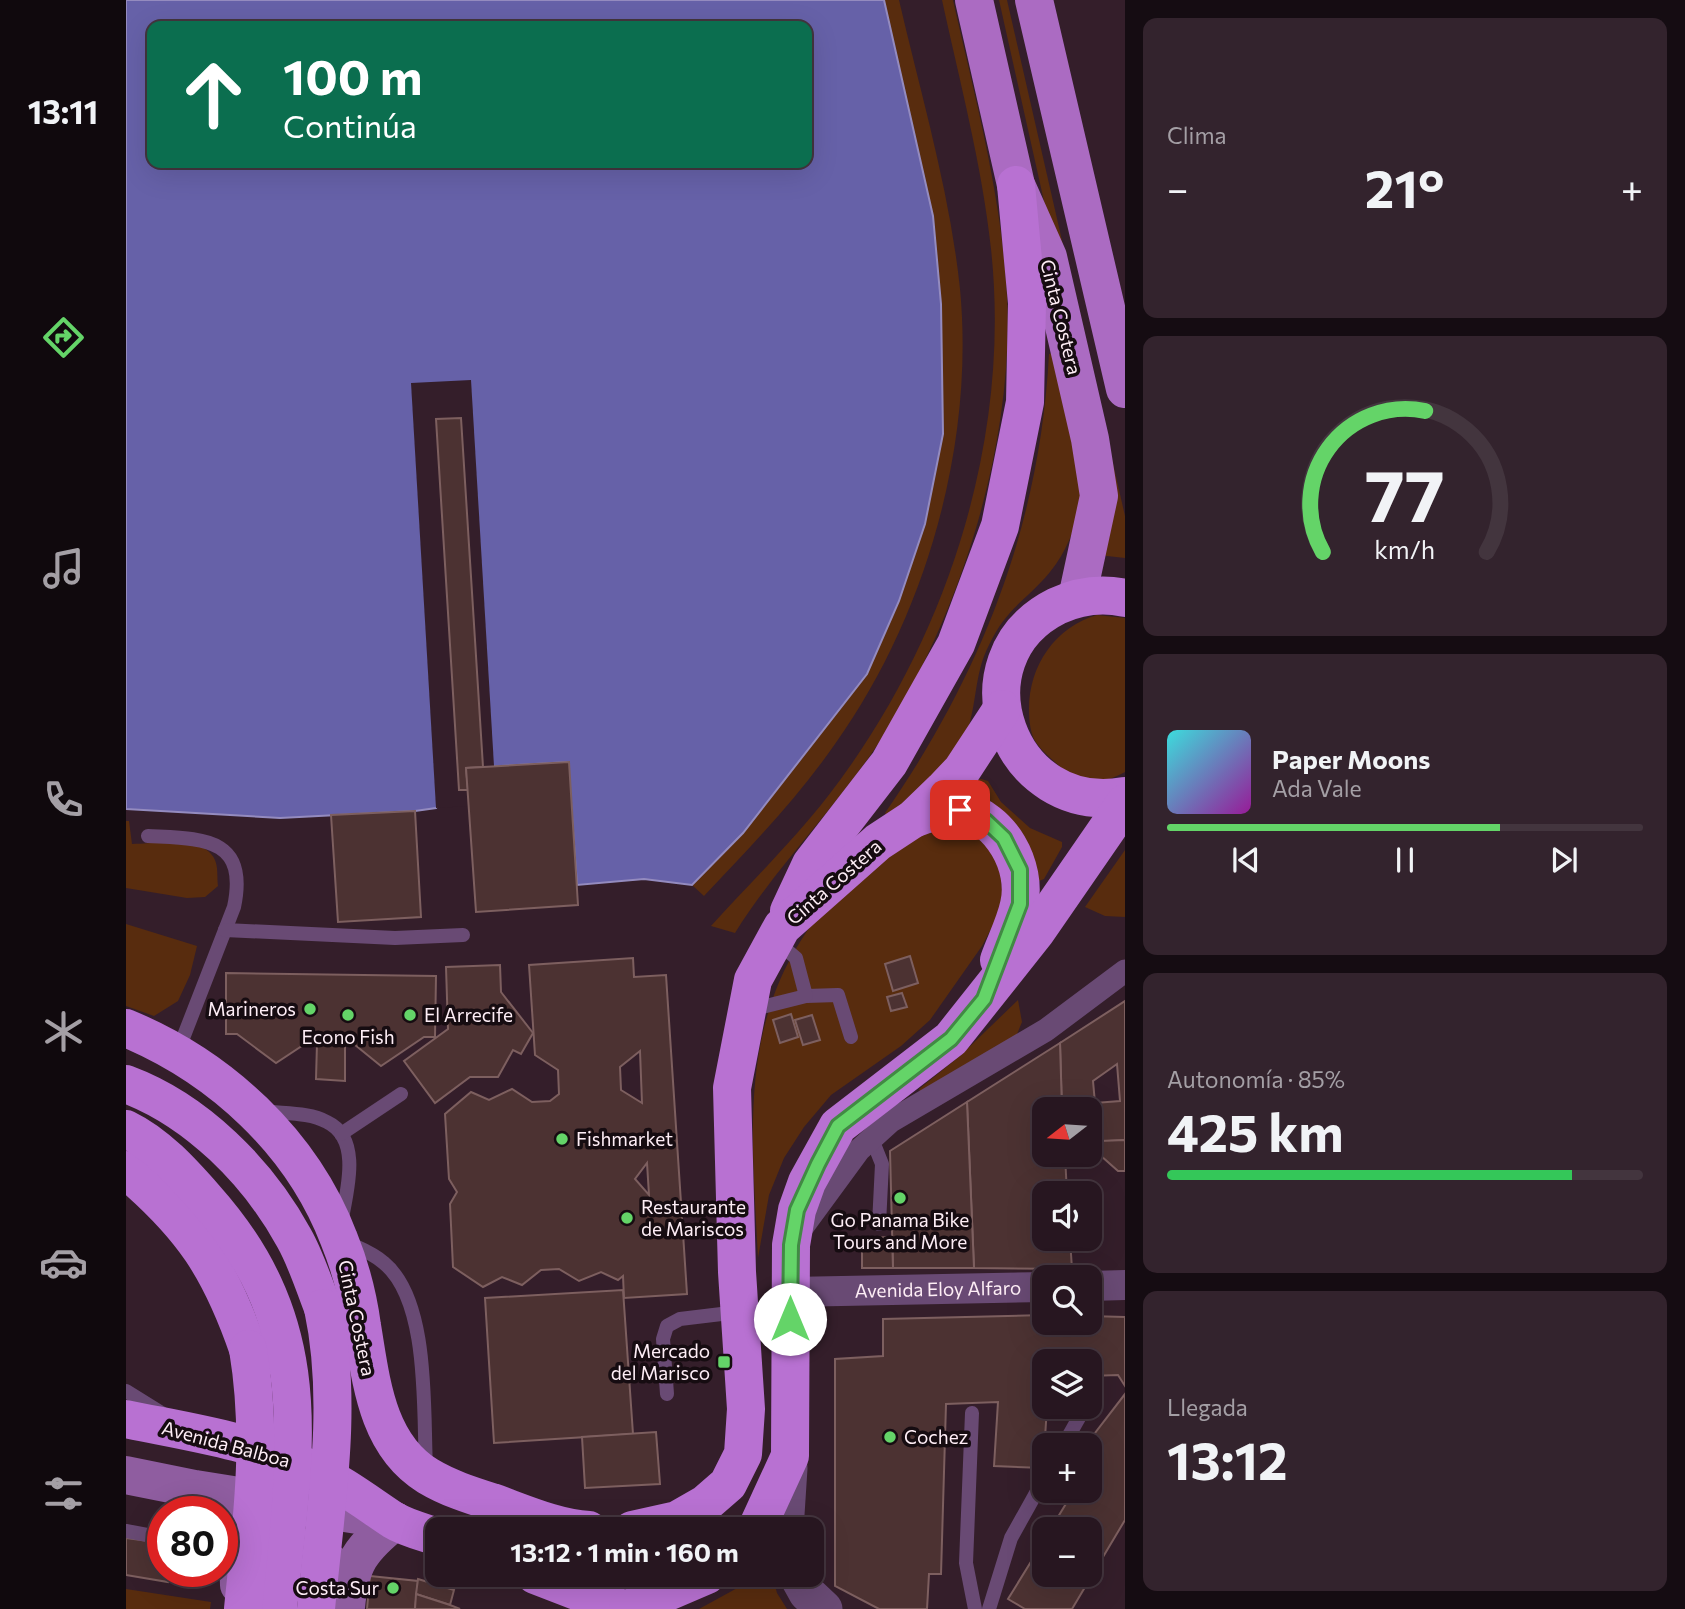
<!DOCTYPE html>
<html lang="es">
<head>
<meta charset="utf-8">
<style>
  :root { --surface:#271620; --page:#33232d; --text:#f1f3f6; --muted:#a49fa5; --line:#43353e; --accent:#64d468 }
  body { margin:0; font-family:Commissioner,sans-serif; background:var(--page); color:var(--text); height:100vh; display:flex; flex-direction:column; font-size:26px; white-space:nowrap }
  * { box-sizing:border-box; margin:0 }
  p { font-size:23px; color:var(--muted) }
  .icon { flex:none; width:38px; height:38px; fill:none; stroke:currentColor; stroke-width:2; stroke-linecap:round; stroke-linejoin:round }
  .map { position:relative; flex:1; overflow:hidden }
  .drawer { display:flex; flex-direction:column; gap:18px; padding:18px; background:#150c12; width:560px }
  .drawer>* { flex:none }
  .hud { position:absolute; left:21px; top:21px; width:665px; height:147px; border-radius:14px; box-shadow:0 7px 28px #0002,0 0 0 2px var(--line); background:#0b6e4f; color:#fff; overflow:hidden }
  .needle { width:46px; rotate:253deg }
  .tools { position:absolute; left:906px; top:1097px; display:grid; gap:14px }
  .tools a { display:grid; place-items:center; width:70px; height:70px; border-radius:14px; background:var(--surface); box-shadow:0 7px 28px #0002,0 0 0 2px var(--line); font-size:35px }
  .speed { position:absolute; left:21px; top:1496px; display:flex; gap:14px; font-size:35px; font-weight:700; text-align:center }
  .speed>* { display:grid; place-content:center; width:91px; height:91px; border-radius:50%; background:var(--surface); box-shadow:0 7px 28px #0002,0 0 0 2px var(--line); line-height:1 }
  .speed .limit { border:10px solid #d22; background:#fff; color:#111 }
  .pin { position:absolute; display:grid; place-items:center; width:60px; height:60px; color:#fff; margin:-30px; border-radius:14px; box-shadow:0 4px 10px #0006 }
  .me { position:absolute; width:77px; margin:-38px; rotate:0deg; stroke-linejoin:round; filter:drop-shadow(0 0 5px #0008) }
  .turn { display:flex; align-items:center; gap:24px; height:147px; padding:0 21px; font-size:32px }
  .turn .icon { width:91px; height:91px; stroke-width:2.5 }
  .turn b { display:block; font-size:49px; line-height:60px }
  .big { font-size:52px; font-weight:700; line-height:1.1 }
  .drawer .card { flex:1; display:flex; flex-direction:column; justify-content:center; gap:10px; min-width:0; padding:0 24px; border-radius:14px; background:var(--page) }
  .drawer .dial { align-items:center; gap:0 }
  .dial svg { height:182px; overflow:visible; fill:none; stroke:var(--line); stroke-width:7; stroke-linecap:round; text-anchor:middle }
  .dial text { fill:var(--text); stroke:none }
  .song { display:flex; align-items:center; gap:21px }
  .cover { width:84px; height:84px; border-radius:10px; background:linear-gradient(135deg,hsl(180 70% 55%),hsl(300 70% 35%)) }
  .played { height:7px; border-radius:4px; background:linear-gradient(90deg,var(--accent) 70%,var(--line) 70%) }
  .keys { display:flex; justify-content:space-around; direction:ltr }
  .heat { display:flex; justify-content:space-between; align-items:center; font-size:38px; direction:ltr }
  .charge { height:10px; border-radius:5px; background:linear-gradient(90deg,#34c759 85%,var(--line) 0) }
  .trip { position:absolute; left:299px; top:1517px; width:399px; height:70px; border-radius:14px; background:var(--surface); box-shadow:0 7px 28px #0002,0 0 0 2px var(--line); font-weight:700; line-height:70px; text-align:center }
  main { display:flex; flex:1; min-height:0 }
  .dock { display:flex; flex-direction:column; width:126px; justify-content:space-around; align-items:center; background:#10090d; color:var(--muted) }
  .dock .icon { width:49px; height:49px }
  .dock .current { color:var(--accent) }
  .dock b { font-size:32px; color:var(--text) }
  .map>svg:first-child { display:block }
  .green { fill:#582c0e }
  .water { fill:#6661a8; stroke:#948bbf; stroke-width:2; fill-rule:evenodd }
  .pier { fill:#341e2a }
  .building { fill:#4c3232; stroke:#7d5f5f; stroke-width:2; fill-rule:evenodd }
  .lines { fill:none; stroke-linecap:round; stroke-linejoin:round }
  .service { stroke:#694a74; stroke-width:14 }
  .pedestrian { stroke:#694a74; stroke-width:23 }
  .minor { stroke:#694a74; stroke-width:30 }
  .tertiary { stroke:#694a74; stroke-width:37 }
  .secondary { stroke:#8f5da0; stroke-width:38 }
  .primary { stroke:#ab6bc2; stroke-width:38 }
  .trunk { stroke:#b871d2; stroke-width:38 }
  .trunk-bridge { stroke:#b871d2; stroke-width:38 }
  .route-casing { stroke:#418a44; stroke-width:18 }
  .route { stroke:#64d468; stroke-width:12 }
  .poi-dot { fill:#64d468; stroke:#160c11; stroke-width:2.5 }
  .labels { text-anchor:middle; stroke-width:7; stroke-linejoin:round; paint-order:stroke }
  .street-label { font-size:19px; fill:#feeef6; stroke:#160c11 }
  .poi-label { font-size:19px; fill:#feeef6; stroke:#160c11; text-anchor:start }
</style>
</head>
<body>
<main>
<nav class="dock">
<b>13:11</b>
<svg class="icon current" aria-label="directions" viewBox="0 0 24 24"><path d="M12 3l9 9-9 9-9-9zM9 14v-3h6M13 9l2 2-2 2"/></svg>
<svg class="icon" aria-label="music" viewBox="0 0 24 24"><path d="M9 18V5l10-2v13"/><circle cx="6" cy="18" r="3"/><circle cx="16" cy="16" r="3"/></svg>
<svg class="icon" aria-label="phone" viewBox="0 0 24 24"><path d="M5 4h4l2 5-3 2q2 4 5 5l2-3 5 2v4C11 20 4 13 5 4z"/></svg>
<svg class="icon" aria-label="climate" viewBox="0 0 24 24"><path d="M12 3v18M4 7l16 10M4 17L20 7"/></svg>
<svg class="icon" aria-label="car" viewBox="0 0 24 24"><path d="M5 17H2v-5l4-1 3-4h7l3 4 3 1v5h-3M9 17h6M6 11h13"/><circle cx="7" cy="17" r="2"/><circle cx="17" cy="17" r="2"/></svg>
<svg class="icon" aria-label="filters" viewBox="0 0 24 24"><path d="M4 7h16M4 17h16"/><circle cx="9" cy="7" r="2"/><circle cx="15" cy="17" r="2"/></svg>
</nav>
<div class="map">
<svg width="999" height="1609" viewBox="0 0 999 1609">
  <rect width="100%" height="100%" fill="#341e2a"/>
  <g class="green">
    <path d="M758,0H773C795,95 824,192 834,289C849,445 799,618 709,744C671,799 624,847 578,896L566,885L617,833L741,674L773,601L799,524L817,434L815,304L807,216Z"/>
    <path d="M816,0H827C849,98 876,196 881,297C888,443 836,607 761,730C716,802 654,861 609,933L585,926C624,883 667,841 702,796C819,645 886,441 865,249C856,165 834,83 816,0Z"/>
    <polygon points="873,0 881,0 999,516 999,558 972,555 956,371"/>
    <path d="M934,351C949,425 977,506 924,572C900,601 881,607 863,645C850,670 851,695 844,722C832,763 793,791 764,820L759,813C856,673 914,524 923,354Z"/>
    <path d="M971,615L999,618V772C971,787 954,785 931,764C925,758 917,752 912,745C904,736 903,720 903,709C903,666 929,627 971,615Z"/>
    <polygon points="855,779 862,781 875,802 904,828 936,842 936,847 918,879 913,881 840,795 848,780"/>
    <path d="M0,821H3L6,844C29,844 82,834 90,863C92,870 91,879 92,886L79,897L61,898L0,888Z"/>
    <path d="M831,829L855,836L874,861L877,906L856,946L804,1020L775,1046L705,1095L678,1127L658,1158L643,1195L632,1258C625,1118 610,1004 712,892C719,884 726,874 734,868C749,856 786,838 805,831C813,829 823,829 831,829Z"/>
    <polygon points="999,850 999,917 979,916 959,907"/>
    <polygon points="0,924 71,946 64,975 52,1001 28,1016 0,1006"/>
    <polygon points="892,1000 896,1022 889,1039 794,1092 793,1089 834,1056"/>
    <polygon points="635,1575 646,1575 651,1593 661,1609 573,1609"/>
    <polygon points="0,1589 85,1602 84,1609 0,1609"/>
  </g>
  <path class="water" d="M0,0H758L807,216L815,304L817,434L799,524L773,601L741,674L617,833L566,885L518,879L451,885L442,762L341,768L310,808L289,811L154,818L0,809ZM26,26H681V163H26Z"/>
  <polygon class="pier" points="345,380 368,766 343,806 310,808 285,383"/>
  <g class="building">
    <polygon points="335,418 357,767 340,768 342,790 333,790 310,419"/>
    <polygon points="443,762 452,905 350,912 340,768"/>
    <polygon points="289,811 295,917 212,922 205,815"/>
    <polygon points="784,956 792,983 767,991 759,964"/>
    <path d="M507,958L508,977L540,975L561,1294L498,1298L497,1276L492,1280L475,1272L453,1281L433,1269L415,1270L396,1285L376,1277L357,1287L327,1267L324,1204L331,1192L323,1179L319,1114L345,1092L363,1100L386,1089L406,1102L424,1101L433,1094L432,1070L409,1055L403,965ZM514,1051L516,1103L495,1090L494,1067ZM521,1163L523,1195L509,1179Z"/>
    <polygon points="374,965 375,992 407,1033 395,1054 387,1050 372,1077 344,1077 309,1103 278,1061 322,1029 320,967"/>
    <polygon points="100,973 310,976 309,1037 298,1037 255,1066 218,1036 191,1036 150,1063 111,1034 100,1034"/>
    <polygon points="776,993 781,1007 765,1011 761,997"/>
    <path d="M999,1001V1140L964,1142V1110H936L934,1043ZM991,1064L994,1101L969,1103L967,1081Z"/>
    <polygon points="665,1014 672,1037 654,1043 647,1020"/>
    <polygon points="686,1015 694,1040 677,1045 669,1020"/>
    <polygon points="191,1043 219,1045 219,1081 190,1079"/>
    <polygon points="934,1043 936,1110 919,1110 919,1155 939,1155 941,1194 919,1194 919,1239 944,1239 946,1269 848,1268 841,1102"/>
    <polygon points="841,1102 848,1268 767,1268 764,1151"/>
    <polygon points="999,1140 999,1171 992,1171 974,1155 974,1141"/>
    <polygon points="766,1237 767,1268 736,1268 736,1238"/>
    <polygon points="497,1290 507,1434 368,1443 359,1298"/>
    <polygon points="919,1315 919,1323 964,1323 964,1316 999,1317 999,1386 992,1375 964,1376 964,1362 919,1362 919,1376 911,1376 910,1393 919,1393 921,1407 917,1468 868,1466 872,1402 820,1404 815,1574 803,1574 801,1609 753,1609 709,1586 709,1359 757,1356 757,1319"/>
    <polygon points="999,1394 999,1520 946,1609 899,1609 882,1599 919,1539 919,1575 964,1575 964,1530 924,1530 941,1502 922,1491 964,1491 964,1446 959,1446"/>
    <polygon points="530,1432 534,1484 459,1488 456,1437"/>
    <polygon points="0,1538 37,1543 37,1572 44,1572 42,1582 0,1575"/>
    <polygon points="244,1576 292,1581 289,1609 241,1609"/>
    <polygon points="292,1579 328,1590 324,1605 290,1594"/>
    <polygon points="290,1594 324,1605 334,1609 289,1609"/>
  </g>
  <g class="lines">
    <g class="service">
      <path d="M22,836C75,839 123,836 108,907L52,1051"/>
      <polyline points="99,930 269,938 337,935"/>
      <polyline points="680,996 712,995 725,1037"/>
      <polyline points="624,1010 680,996 670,958 650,941"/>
      <path d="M136,1111C157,1114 183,1112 201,1122C237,1139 220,1194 215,1223"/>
      <polyline points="215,1134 275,1094"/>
      <polyline points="746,1139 756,1164 753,1224"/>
      <path d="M220,1242C233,1248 247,1253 258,1263C304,1301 297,1412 300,1467"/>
      <polyline points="0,1391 37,1414"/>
      <polyline points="541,1394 537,1339 541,1326 554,1319 612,1312"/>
      <polyline points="964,1397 966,1394"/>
      <polyline points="846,1413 840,1563 849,1609"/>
      <polyline points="937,1446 959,1407"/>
      <polyline points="0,1531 37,1538"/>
      <polyline points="863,1609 885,1538 919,1477"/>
    </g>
    <polyline class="pedestrian" points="678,1225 733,1150 765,1121 920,1030 999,971"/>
    <g class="minor">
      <polyline points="964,1286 999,1285"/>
      <path id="s1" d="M665,1292L919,1287"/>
    </g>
    <g class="tertiary">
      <polyline points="659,1530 663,1468"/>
      <polyline points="671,1575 681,1593 698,1609"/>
    </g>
    <g class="secondary">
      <polyline points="0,1475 69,1489 269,1521"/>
      <polyline points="96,1517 112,1556 113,1585"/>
      <polyline points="171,1546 203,1562 221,1590"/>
      <path d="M220,1607C224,1563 235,1548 269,1521"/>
    </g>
    <g class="primary">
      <polyline points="848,0 890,185 922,257 964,439 973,496 951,598"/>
      <polyline points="908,0 999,389"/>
    </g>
    <g class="trunk">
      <path d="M999,598C976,593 953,596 931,606C825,659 883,818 999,796"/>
      <path d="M787,819C801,814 819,807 834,810C875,817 902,867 893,905C889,924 879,943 873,960"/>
      <polyline points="663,911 685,864 763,763 830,644 874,526 899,402 901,303 890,185"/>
      <path d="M0,1028C94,1067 176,1142 213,1239C224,1266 232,1296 236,1326C245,1379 250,1444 302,1476C322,1488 344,1495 366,1502C397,1513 430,1528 463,1530"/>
      <path d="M0,1084C70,1110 132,1172 168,1238C180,1259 188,1285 197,1308"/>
      <path d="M0,1170C66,1226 94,1268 122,1349"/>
      <path d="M0,1419C63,1432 127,1441 185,1469C215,1483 240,1502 267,1520C280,1528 297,1532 312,1537"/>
      <polyline points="506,1530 551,1520 579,1504 602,1484 617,1454 620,1409 611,1272 606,1088 627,980 656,927 752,842 787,819 817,790 836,770 876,709"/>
      <polyline points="630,1530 664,1456 665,1245 671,1210 681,1182 712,1126 825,1039 910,932 999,803"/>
      <polyline points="409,1575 497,1609"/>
      <polyline points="502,1609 581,1575"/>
    </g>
    <g class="trunk-bridge">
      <path d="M0,1129C31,1144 57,1173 79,1198C196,1329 168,1450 152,1609"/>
      <path d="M117,1609C126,1519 137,1439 122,1349"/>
      <path d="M190,1609C199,1510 218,1406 197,1308"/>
    </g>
  </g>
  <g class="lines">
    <defs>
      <polyline id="route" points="664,1319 665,1245 671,1210 692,1164 712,1126 825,1039 858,999 894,904 894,870 878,838 860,821 834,810"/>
    </defs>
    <use href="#route" class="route-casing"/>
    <use href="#route" class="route"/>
  </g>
  <g class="poi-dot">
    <circle cx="184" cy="1009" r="7"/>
    <circle cx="222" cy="1015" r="7"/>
    <circle cx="284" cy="1015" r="7"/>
    <circle cx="436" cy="1139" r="7"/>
    <circle cx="774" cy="1198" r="7"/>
    <circle cx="501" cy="1218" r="7"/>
    <rect x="591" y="1355" width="14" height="14" rx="3.5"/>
    <circle cx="764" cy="1437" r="7"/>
    <circle cx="267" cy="1588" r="7"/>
  </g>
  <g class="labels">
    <g class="street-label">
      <text transform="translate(935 317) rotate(76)" y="7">Cinta Costera</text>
      <text transform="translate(708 882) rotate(-41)" y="7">Cinta Costera</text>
      <text dy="7" stroke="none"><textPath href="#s1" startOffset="147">Avenida Eloy Alfaro</textPath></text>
      <text transform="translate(231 1318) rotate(78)" y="7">Cinta Costera</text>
      <text transform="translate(100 1444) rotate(15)" y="7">Avenida Balboa</text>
    </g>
    <g class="poi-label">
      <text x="170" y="1016" text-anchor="end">Marineros</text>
      <text x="298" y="1022">El Arrecife</text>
      <text x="222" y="1044" text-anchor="middle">Econo Fish</text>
      <text x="450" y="1146">Fishmarket</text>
      <text x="515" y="1214">Restaurante<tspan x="515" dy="22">de Mariscos</tspan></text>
      <text x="774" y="1227" text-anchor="middle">Go Panama Bike<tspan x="774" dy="22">Tours and More</tspan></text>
      <text x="584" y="1358" text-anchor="end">Mercado<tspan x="584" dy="22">del Marisco</tspan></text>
      <text x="778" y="1444">Cochez</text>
      <text x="253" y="1595" text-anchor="end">Costa Sur</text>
    </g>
  </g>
</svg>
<div class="tools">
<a><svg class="needle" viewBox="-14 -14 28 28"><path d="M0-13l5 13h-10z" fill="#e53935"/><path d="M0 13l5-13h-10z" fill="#a49fa5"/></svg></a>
<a><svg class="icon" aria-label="sound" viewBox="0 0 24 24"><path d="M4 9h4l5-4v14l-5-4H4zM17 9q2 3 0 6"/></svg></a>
<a><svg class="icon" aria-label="search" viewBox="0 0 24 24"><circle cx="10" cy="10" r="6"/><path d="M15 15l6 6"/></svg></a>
<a><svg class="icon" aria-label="layers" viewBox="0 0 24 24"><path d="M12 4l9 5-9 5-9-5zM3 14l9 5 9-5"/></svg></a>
<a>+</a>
<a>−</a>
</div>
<div class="speed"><div class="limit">80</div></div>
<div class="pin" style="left:834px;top:810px;background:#d93025"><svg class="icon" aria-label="arrive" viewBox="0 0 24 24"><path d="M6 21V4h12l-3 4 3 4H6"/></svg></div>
<svg class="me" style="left:664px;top:1319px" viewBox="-20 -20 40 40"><circle r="19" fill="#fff"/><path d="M0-13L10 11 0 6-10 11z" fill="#64d468"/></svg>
<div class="trip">13:12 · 1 min · 160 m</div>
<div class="hud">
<div class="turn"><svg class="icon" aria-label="ahead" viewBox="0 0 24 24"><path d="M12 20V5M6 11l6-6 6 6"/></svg><div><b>100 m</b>Continúa</div></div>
</div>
</div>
<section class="drawer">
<div class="card"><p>Clima</p>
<div class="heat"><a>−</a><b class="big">21°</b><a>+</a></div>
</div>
<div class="card dial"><svg viewBox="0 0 100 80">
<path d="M14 69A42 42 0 1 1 86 69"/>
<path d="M14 69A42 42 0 0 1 59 7" stroke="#64d468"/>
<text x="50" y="56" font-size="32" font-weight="700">77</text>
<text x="50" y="72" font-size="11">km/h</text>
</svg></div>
<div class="card">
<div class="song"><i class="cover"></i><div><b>Paper Moons</b><p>Ada Vale</p></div></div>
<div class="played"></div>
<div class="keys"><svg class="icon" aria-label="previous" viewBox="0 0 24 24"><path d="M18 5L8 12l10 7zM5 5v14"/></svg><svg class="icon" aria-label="pause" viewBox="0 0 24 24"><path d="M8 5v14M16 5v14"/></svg><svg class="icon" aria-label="next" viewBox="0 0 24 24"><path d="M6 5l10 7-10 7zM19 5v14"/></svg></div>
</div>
<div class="card"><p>Autonomía · 85%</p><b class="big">425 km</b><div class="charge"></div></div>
<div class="card"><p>Llegada</p><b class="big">13:12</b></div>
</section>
</main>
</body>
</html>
